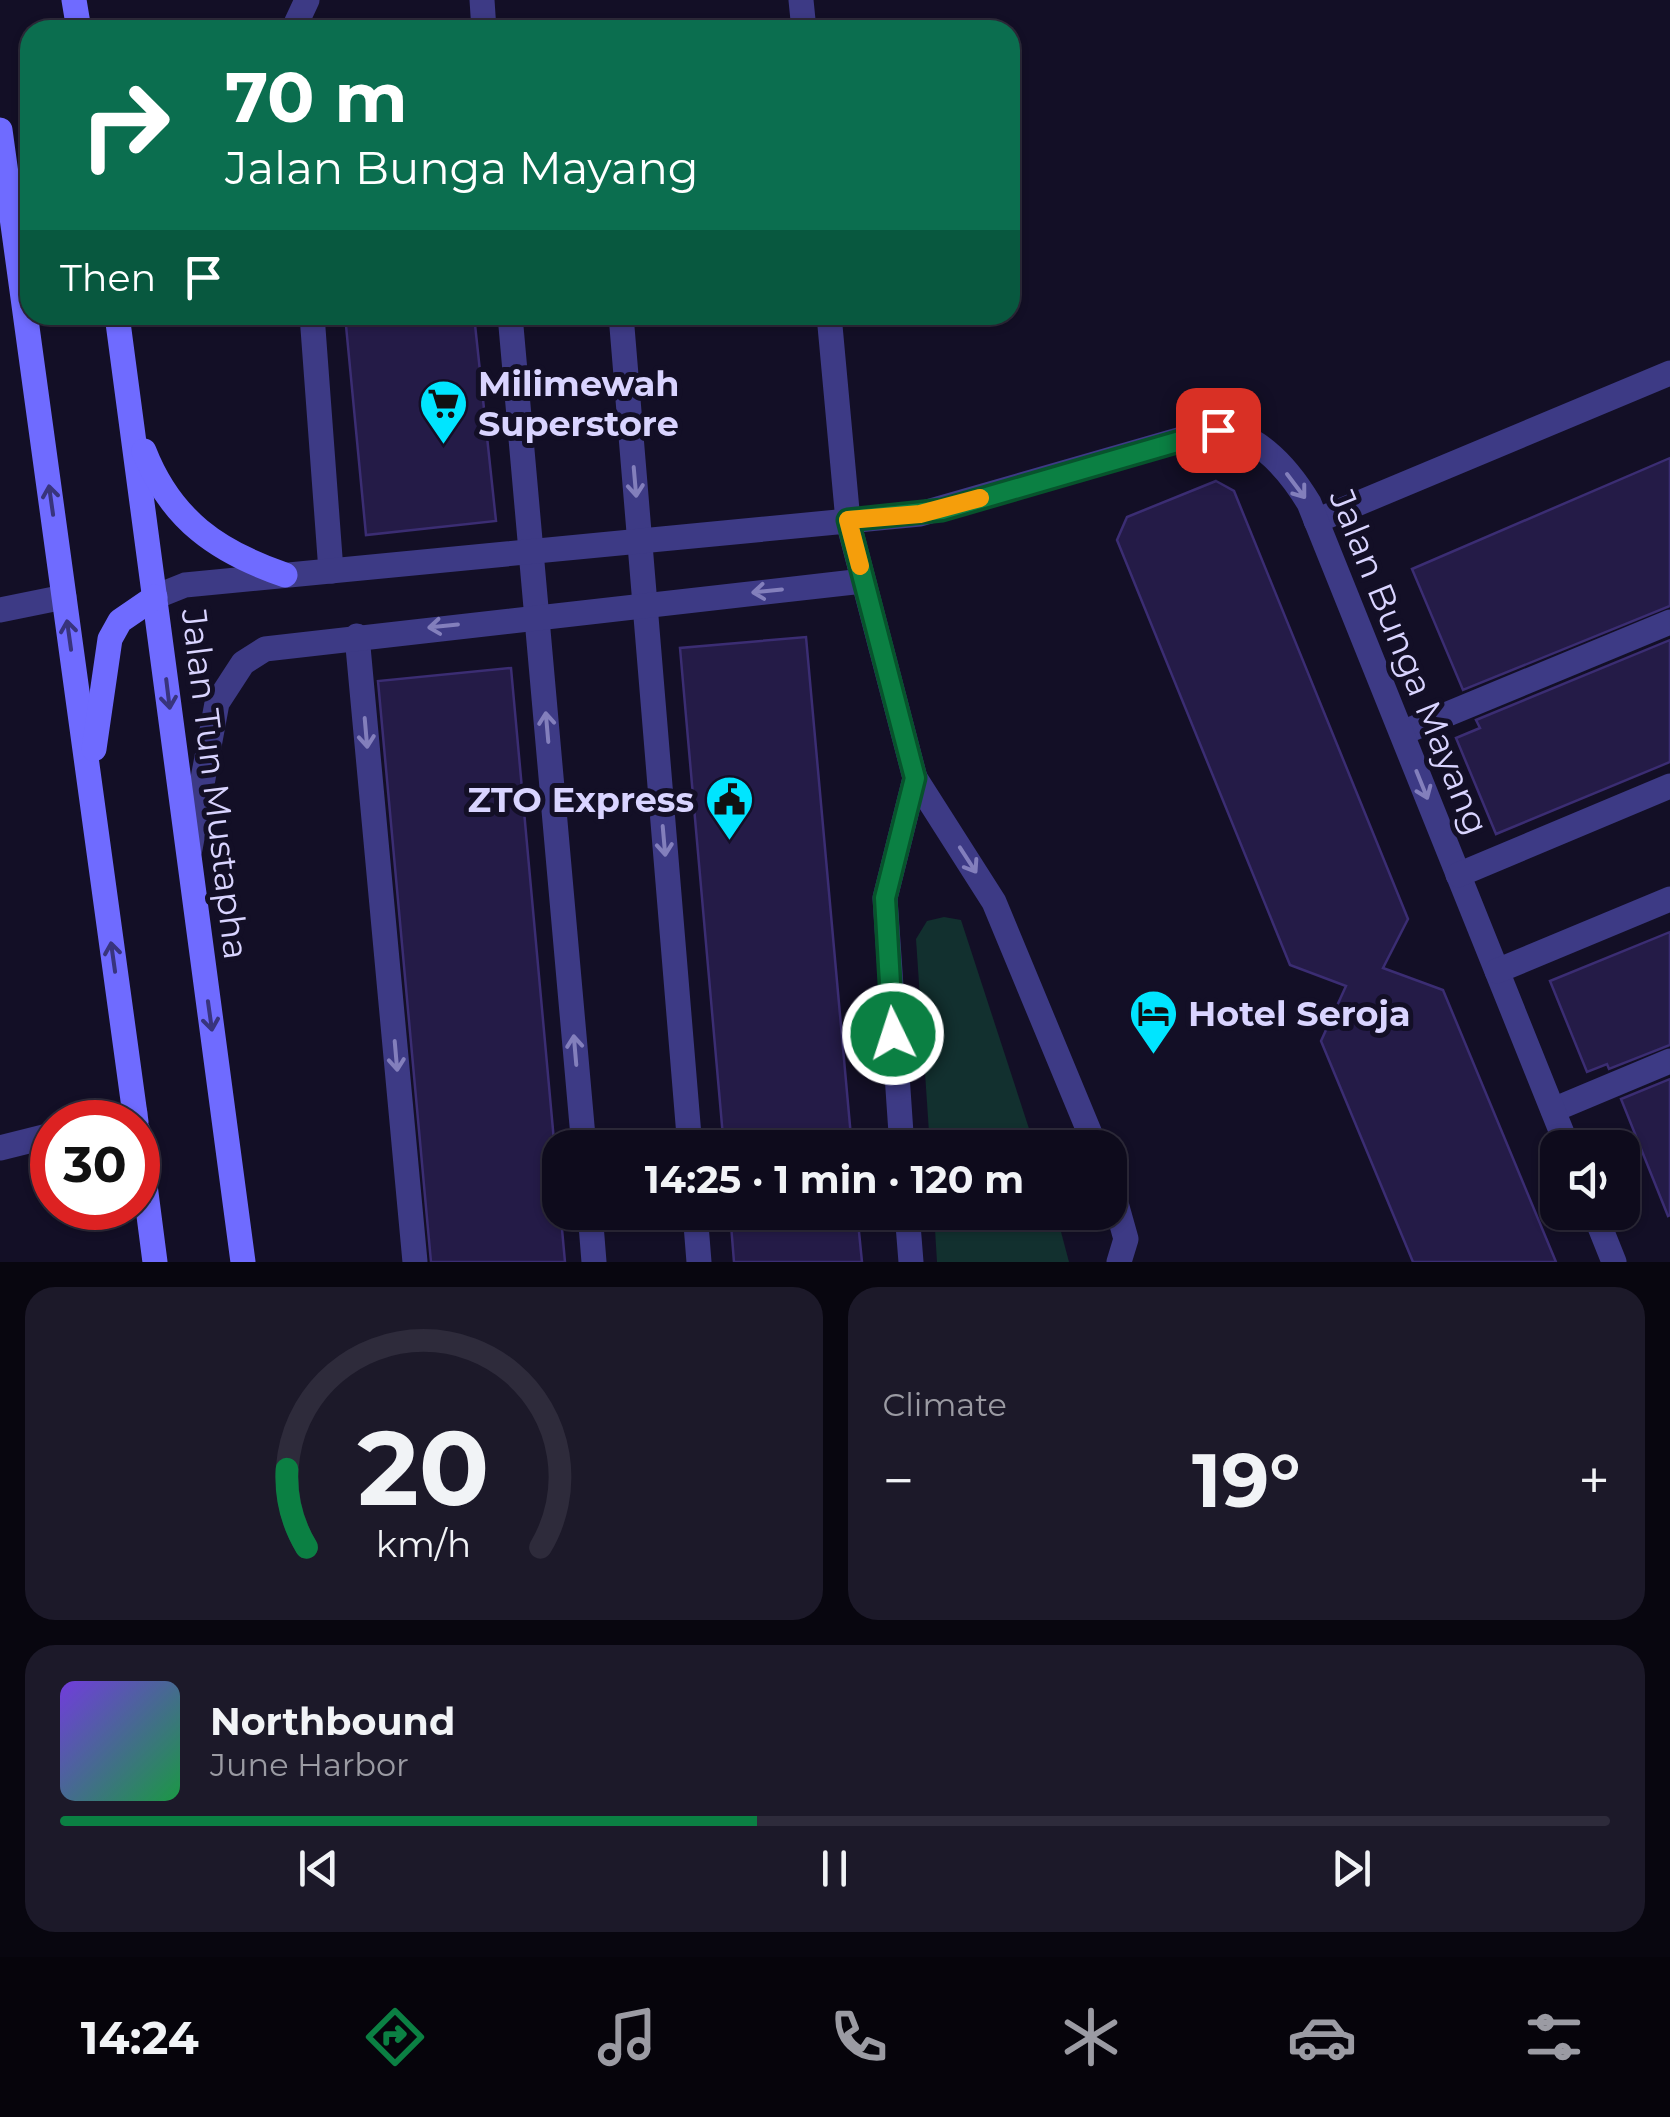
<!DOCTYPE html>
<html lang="en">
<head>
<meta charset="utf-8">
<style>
  :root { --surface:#0e0b1c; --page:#1c1929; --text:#f1f3f6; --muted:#9b9ba3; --line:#2e2b3b; --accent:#0b8043 }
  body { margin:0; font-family:Montserrat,sans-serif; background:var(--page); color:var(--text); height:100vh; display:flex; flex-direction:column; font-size:38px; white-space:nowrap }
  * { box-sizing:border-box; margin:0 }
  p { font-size:32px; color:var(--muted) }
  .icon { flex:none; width:55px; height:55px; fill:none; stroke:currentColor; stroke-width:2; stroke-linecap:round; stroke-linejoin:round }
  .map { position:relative; height:1262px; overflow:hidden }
  .panel { display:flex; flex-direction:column; gap:25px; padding:25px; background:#08060f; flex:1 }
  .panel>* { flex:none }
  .top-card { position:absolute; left:20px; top:20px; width:1000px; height:305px; border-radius:30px; box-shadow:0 2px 8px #0004,0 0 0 2px var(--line); background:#0b6e4f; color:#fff; overflow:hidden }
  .buttons { position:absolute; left:1540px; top:1130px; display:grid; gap:20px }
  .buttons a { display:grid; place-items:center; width:100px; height:100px; border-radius:20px; background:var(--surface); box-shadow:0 2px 8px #0004,0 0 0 2px var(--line); font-size:50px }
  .speed { position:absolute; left:30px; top:1100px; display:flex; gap:20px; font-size:50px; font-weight:700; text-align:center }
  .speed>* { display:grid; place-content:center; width:130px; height:130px; border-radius:50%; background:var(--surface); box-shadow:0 2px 8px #0004,0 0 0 2px var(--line); line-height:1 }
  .speed .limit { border:15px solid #d22; background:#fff; color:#111 }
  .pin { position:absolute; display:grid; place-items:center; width:85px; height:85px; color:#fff; margin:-42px; border-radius:20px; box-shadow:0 5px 15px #0006 }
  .me { position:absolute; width:110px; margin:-55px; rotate:356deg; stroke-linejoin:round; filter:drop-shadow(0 0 8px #0008) }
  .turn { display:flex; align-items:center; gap:35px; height:210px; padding:0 40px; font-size:45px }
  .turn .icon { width:130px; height:130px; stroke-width:2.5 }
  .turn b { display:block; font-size:70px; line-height:85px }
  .then { display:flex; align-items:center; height:95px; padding:0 40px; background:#0003; gap:20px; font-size:38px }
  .big { font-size:75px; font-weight:700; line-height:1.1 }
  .panel .card { flex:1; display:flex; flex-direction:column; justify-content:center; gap:15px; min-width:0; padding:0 35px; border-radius:30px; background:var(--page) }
  .panel .dial { align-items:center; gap:0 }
  .dial svg { height:260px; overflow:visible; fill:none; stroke:var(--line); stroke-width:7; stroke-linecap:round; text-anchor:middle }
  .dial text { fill:var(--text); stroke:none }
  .song { display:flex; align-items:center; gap:30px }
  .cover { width:120px; height:120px; border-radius:15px; background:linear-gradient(135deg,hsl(260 70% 55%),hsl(140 70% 35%)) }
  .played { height:10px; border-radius:5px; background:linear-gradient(90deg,var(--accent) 45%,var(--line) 45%) }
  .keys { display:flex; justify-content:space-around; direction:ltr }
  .heat { display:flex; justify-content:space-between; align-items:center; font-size:55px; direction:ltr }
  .panel .tiles { flex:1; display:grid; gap:25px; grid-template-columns:1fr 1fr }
  .card:last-child { grid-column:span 2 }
  .trip { position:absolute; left:542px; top:1130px; width:585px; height:100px; border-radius:30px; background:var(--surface); box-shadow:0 2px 8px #0004,0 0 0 2px var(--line); font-weight:700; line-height:100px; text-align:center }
  .dock { display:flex; height:160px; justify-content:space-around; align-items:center; background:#06040b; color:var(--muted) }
  .dock .icon { width:70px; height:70px }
  .dock .on { color:var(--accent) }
  .dock b { font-size:45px; color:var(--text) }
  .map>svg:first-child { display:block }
  .green { fill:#12302f }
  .building { fill:#241b47; stroke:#3b2d73; stroke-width:2.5 }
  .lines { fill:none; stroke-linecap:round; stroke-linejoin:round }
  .lane { stroke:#3d3a85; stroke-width:25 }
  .street { stroke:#3d3a85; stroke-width:25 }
  .secondary { stroke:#6f6bff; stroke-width:25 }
  .oneway { stroke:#837fbc }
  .oneway2 { stroke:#38347d }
  .route-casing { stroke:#07532c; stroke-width:25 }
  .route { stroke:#0b8043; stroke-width:18 }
  .slow { stroke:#f59e0b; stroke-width:18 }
  .labels { text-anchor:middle; stroke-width:10; stroke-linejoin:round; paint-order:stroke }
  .poi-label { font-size:35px; font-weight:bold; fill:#d9d4ff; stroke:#130f26; text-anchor:start }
  .street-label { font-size:35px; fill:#d9d4ff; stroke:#130f26 }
</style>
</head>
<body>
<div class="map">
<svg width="1670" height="1262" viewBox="0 0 1670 1262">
  <rect width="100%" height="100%" fill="#130f26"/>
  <g class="green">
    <polygon points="944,917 961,920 1035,1147 930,1147 916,939 927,921"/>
    <polygon points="934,1213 1056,1213 1069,1262 937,1262"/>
  </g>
  <g class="building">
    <polygon points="345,315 474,315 496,521 366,535"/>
    <polygon points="1670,458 1670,606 1463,690 1412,569"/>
    <polygon points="1216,481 1234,491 1408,919 1383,968 1443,990 1556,1262 1413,1262 1321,1041 1346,986 1290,965 1117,540 1127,517"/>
    <polygon points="806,637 852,1148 724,1148 680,648"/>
    <polygon points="1670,640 1670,762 1496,834 1456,738 1480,728 1476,720"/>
    <polygon points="511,668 565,1262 431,1262 378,681"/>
    <polygon points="1670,932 1670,1045 1609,1069 1607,1064 1587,1072 1550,981"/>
    <polygon points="1670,1079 1670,1215 1668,1216 1621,1099"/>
    <polygon points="730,1212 857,1212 862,1262 734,1262"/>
  </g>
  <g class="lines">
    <g class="lane">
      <polyline points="482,0 484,30"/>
      <polyline points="510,315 584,1148"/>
      <polyline points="621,315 690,1148"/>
      <polyline points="1402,733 1670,622"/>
      <polyline points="1553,1110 1670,1061"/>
      <polyline points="99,1122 135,1113"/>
      <polyline points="0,1148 52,1135"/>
      <polyline points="590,1212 594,1262"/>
      <polyline points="695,1212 699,1262"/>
    </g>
    <g class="street">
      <polyline points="801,0 804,30"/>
      <polyline points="293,30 307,0"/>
      <polyline points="312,315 331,571"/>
      <polyline points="829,315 848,521 915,778 885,898 902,1148"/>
      <polyline points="1316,521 1670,373"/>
      <path d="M155,597L185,585L920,514L1206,432C1251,424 1288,468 1309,503L1568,1148"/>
      <polyline points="0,610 64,597"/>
      <polyline points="357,636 415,1262"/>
      <polyline points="915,778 994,902 1096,1148"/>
      <polyline points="190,849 217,703 243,663 265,649 863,581"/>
      <polyline points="1458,875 1670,786"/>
      <polyline points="1497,971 1670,899"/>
      <polyline points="1110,1182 1126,1239 1119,1262"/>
      <polyline points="907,1212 911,1262"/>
      <polyline points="1594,1212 1614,1262"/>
    </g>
    <g class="secondary">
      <polyline points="74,0 79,30"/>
      <polyline points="0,130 136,1122"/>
      <polyline points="117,315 243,1262"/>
      <path d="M144,451C171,520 218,552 285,575"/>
      <polyline points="94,749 110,639 120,621 155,597"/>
      <polyline points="138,1131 155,1262"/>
    </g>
  </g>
  <defs><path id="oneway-shaft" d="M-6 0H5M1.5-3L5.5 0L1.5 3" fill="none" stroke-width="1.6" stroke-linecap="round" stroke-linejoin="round" transform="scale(2.5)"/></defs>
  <g class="oneway">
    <use href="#oneway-shaft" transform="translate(635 482) rotate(85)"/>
    <use href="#oneway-shaft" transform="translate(1296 486) rotate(53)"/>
    <use href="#oneway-shaft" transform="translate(767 591) rotate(174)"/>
    <use href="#oneway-shaft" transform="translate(443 626) rotate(174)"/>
    <use href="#oneway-shaft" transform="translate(547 727) rotate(-95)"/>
    <use href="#oneway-shaft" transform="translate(366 733) rotate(85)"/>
    <use href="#oneway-shaft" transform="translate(1422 785) rotate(68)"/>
    <use href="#oneway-shaft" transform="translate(664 841) rotate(85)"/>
    <use href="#oneway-shaft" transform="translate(968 860) rotate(57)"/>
    <use href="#oneway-shaft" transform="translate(575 1050) rotate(-95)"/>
    <use href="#oneway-shaft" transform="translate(396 1056) rotate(85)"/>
  </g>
  <g class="oneway2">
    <use href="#oneway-shaft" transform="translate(51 500) rotate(-98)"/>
    <use href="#oneway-shaft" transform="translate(69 635) rotate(-98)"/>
    <use href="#oneway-shaft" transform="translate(168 694) rotate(83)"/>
    <use href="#oneway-shaft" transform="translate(113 957) rotate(-98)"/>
    <use href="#oneway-shaft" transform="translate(210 1016) rotate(82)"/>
  </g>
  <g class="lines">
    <defs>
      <polyline id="route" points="893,1034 885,898 915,778 848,520 942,510 1218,430"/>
    </defs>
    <use href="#route" class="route-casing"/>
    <use href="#route" class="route"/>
    <polyline class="slow" points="860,566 848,520 920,514 980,498"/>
  </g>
  <defs>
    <symbol id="supermarket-pin" viewBox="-11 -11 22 30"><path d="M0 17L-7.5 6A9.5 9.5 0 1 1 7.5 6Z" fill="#00e5ff" stroke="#130f26"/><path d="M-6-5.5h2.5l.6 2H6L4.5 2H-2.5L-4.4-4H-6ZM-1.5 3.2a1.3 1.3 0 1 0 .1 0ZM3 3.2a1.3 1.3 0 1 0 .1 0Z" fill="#111"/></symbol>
    <symbol id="civic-pin" viewBox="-11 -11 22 30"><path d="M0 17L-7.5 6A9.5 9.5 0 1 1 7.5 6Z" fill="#00e5ff" stroke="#130f26"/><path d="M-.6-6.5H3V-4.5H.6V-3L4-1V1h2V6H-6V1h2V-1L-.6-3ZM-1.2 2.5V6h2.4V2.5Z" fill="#111"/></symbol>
    <symbol id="hotel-pin" viewBox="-11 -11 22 30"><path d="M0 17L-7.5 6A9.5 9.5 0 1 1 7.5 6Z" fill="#00e5ff" stroke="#130f26"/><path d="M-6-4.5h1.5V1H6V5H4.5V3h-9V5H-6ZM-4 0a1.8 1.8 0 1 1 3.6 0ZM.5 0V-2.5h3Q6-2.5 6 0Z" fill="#111"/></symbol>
  </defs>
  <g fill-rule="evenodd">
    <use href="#supermarket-pin" x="416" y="376" width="55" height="75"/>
    <use href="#civic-pin" x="702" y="772" width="55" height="75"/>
    <use href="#hotel-pin" x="1126" y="986" width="55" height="75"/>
  </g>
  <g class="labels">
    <g class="poi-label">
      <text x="478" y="396">Milimewah<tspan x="478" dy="40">Superstore</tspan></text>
      <text x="694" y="812" text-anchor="end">ZTO Express</text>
      <text x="1188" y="1026">Hotel Seroja</text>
    </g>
    <g class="street-label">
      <text transform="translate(1409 662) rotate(68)" y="12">Jalan Bunga Mayang</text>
      <text transform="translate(215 784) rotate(83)" y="12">Jalan Tun Mustapha</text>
    </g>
  </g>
</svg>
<div class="buttons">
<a><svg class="icon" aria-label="sound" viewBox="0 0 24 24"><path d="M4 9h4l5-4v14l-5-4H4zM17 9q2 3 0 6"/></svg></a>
</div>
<div class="speed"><div class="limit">30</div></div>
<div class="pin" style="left:1218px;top:430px;background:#d93025"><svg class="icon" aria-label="arrive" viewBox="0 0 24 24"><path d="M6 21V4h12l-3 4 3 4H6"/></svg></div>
<svg class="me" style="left:893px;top:1034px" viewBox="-20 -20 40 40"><circle r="17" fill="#0b8043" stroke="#fff" stroke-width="3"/><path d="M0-11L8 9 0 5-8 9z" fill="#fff"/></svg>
<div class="trip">14:25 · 1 min · 120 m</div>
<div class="top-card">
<div class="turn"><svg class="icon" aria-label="right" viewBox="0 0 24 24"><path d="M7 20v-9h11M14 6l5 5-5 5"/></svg><div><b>70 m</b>Jalan Bunga Mayang</div></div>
<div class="then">Then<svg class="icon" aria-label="arrive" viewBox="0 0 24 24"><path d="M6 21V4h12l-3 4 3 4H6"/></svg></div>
</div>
</div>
<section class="panel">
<div class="tiles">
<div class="card dial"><svg viewBox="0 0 100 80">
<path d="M14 69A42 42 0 1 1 86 69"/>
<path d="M14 69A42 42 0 0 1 8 45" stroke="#0b8043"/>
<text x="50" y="56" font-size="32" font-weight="700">20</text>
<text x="50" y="72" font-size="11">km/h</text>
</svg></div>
<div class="card"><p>Climate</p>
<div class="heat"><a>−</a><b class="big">19°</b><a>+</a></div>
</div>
<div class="card">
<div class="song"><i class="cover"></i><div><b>Northbound</b><p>June Harbor</p></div></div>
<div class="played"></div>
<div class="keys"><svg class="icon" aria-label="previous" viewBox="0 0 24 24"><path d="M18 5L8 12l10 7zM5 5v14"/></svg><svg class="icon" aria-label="pause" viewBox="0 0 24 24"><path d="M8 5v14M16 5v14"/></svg><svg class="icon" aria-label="next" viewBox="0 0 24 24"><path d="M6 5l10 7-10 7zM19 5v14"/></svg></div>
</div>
</div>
</section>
<nav class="dock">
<b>14:24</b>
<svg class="icon on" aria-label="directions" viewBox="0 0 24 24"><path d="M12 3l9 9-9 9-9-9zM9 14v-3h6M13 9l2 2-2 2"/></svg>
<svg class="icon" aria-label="music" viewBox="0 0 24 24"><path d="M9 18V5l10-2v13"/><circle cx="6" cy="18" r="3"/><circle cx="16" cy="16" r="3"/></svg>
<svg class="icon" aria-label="phone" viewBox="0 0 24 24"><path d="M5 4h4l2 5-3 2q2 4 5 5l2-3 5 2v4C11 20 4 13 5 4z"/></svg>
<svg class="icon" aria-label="climate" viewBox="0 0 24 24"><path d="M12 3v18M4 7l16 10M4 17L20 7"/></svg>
<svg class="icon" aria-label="car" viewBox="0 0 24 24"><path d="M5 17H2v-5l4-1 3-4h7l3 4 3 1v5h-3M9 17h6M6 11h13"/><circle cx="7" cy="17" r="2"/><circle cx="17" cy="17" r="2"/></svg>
<svg class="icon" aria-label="filters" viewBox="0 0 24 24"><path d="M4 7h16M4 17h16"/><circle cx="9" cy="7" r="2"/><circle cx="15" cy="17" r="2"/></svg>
</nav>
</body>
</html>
